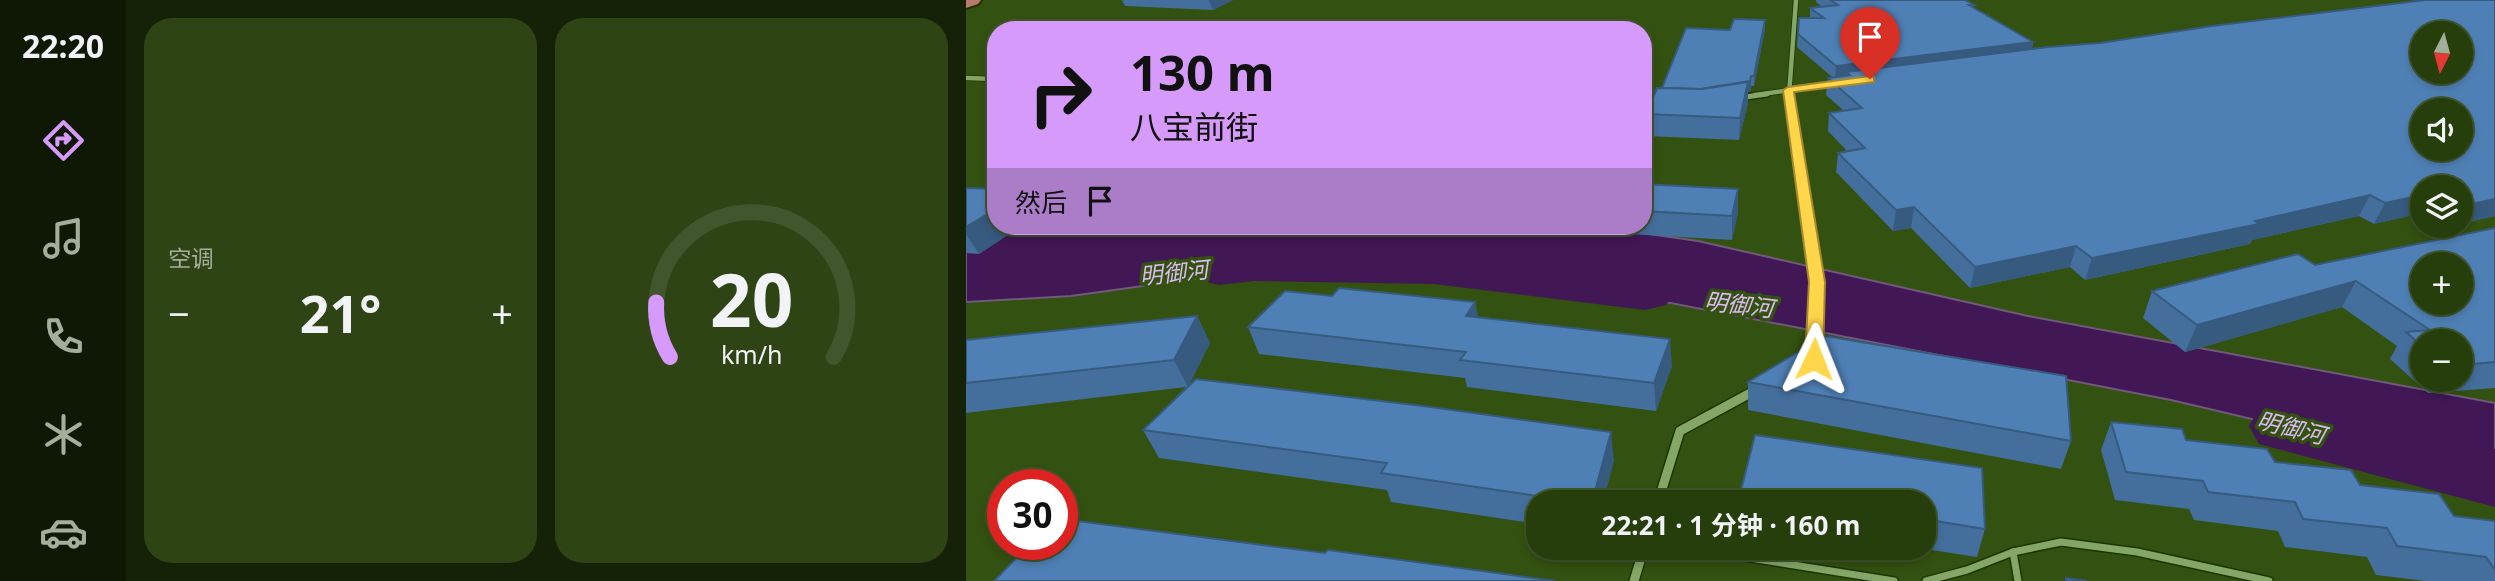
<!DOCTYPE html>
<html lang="zh">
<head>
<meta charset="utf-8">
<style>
  :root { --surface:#263d0c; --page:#2e4415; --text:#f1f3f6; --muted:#a4ae9d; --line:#42562d; --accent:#d69bfa }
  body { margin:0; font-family:"Noto Sans","Noto Sans SC",sans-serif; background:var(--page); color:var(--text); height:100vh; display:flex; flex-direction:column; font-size:26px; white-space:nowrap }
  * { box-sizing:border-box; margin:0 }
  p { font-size:23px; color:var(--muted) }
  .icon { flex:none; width:38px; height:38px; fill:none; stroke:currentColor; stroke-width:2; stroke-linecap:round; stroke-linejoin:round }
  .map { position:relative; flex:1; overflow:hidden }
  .details { display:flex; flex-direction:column; gap:18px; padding:18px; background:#152207; width:840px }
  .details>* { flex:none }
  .hud { position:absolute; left:21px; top:21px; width:665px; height:214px; border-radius:28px; box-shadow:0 4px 10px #0003,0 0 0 2px var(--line); background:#d69bfa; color:#111; overflow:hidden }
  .needle { width:46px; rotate:186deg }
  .tools { position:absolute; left:1444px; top:21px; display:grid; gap:14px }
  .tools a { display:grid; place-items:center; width:63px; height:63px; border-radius:50%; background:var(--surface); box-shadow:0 4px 10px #0003,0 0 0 2px var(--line); font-size:35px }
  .speed { position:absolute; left:21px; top:469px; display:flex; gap:14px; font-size:35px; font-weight:700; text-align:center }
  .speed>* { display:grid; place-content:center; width:91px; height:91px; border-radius:50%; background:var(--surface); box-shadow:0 4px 10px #0003,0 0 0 2px var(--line); line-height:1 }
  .speed .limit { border:10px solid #d22; background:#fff; color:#111 }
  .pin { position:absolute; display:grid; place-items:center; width:60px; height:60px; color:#fff; margin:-72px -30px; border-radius:50% 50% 50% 0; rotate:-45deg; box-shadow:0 0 7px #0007 }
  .pin .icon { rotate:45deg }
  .me { position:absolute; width:77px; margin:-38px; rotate:2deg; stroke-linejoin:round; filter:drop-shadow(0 0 5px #0008) }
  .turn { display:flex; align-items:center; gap:24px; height:147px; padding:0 28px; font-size:32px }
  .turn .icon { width:91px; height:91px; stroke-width:2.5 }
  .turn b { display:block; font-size:49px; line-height:60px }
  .then { display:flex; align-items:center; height:66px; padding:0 28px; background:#0003; gap:14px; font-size:26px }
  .big { font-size:52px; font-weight:700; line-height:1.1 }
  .details .widget { flex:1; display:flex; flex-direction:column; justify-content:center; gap:10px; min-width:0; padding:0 24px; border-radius:28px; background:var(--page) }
  .details .dial { align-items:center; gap:0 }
  .dial svg { height:182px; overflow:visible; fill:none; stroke:var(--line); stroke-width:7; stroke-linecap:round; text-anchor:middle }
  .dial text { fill:var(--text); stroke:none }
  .heat { display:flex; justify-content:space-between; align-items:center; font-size:38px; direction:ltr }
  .details .tiles { flex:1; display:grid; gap:18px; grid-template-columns:repeat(2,1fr) }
  .trip { position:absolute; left:560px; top:490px; width:410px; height:70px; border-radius:28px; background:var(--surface); box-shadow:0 4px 10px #0003,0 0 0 2px var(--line); font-weight:700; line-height:70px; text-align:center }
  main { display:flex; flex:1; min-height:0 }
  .dock { display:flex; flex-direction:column; width:126px; justify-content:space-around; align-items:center; background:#0f1805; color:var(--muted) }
  .dock .icon { width:49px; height:49px }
  .dock .current { color:var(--accent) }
  .dock b { font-size:32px; color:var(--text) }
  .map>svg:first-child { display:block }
  .water { fill:#411756; stroke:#70597b; stroke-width:2 }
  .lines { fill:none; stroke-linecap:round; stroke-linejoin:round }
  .river { fill:#411756; fill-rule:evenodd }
  .service-casing { stroke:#1e3503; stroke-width:10 }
  .minor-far3-casing { stroke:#1e3503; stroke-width:6 }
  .minor-far2-casing { stroke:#1e3503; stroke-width:8 }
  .minor-far1-casing { stroke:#1e3503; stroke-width:10 }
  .minor-casing { stroke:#1e3503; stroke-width:12 }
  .primary-casing { stroke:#1e3503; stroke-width:4 }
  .service { stroke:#84a767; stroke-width:7 }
  .minor-far3 { stroke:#84a767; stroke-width:4.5 }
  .minor-far2 { stroke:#84a767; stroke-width:5 }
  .minor-far1 { stroke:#84a767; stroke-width:7 }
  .minor { stroke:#84a767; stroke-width:9 }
  .primary { fill:#ba7b6f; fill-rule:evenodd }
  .wall { fill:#446e9c; fill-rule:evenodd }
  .shaded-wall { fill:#375a7f }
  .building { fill:#4f80b5; stroke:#375a7f; stroke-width:2; fill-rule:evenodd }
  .route { fill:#ffd54a; stroke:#a68a30; stroke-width:2 }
  .labels { text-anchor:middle; stroke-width:7; stroke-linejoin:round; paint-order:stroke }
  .water-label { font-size:23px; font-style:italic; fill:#dcbaf2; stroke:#335110 }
</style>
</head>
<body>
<main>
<nav class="dock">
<b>22:20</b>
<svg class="icon current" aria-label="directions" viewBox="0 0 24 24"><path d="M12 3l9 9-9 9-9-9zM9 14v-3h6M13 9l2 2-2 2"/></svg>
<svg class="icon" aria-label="music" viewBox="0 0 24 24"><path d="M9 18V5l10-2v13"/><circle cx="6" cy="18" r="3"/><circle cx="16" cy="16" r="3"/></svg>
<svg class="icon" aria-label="phone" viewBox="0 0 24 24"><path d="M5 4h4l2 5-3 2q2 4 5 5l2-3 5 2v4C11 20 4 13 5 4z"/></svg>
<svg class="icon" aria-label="climate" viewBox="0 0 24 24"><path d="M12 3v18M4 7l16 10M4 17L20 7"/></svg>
<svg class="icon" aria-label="car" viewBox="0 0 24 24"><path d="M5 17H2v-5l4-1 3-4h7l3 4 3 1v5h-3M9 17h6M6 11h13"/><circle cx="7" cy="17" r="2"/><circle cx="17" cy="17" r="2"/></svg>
</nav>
<section class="details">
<div class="tiles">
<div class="widget"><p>空调</p>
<div class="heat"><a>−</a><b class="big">21°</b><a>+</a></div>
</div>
<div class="widget dial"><svg viewBox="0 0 100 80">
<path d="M14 69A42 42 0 1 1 86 69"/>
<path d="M14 69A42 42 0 0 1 8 45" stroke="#d69bfa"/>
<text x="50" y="56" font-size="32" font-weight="700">20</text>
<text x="50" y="72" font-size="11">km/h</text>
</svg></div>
</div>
</section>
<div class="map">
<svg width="1529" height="581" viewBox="0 0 1529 581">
  <rect width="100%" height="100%" fill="#335110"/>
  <polygon class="water" points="156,226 627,226 732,241 1062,316 1529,403 1529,476 1205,400 519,267 432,258 356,261 105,296 0,302 0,233"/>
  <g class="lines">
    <g class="river">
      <polygon points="288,247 468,250 679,276 700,281 708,293 700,305 679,310 468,284 288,281 253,285 233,280 225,268 233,256"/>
      <polygon points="1318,401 1529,449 1529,507 1293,444 1283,426 1293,408"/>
    </g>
    <defs>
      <g id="service">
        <polyline points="740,551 928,581"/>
        <polyline points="1047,552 1052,581"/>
        <polyline points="960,581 1001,570 1047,552 1095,542 1171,552 1303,581"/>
      </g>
      <g id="minor-far3">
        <polyline points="0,78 30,79"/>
        <polyline points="789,95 868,84"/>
        <polyline points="823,95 830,0"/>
      </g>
      <g id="minor-far2">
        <polyline points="823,94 841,218"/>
        <polyline points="772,98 801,94"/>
        <polyline points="677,103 691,103"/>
      </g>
      <polyline id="minor-far1" points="841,216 851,282 849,350"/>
      <g id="minor">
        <polyline points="692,502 714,431 790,390"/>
        <polyline points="668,581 678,548"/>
      </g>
      <polygon id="primary" points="0,0 15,0 12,4 0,8"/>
    </defs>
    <use href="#service" class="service-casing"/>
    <use href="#minor-far3" class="minor-far3-casing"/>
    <use href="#minor-far2" class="minor-far2-casing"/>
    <use href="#minor-far1" class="minor-far1-casing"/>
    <use href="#minor" class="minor-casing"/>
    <use href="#primary" class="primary-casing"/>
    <use href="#service" class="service"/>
    <use href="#minor-far3" class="minor-far3"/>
    <use href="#minor-far2" class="minor-far2"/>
    <use href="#minor-far1" class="minor-far1"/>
    <use href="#minor" class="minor"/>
    <use href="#primary" class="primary"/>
  </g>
  <g class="wall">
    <polygon points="156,0 267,0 247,10 159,6"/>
    <polygon points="850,0 999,0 1008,5 1007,8 1067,42 1066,49 1134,43 1529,0 1529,216 1494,224 1494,187 1456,187 1456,213 1408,224 1393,216 1286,240 1284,244 1119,280 1104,267 1004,288 945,228 927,231 870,172 872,153 881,151 862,131 863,113 878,111 860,95 862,78 866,77 831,47 833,18 844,18 844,8 856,7 850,2"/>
    <polygon points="799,20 799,29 788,86 785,86 784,92 782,92 782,103 773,140 681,136 680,114 696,88"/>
    <polygon points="677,184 772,212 766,240 611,231 610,226 600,226 677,226"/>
    <polygon points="0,188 30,226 55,226 13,254 0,253"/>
    <polygon points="81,226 308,226 297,236 179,228 169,236 84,230"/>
    <polygon points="318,226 393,226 389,231"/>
    <path d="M1529,228V388L1462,393L1424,359L1431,346L1376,307L1219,352L1177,318L1186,291L1349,265ZM1456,341H1494V380H1456Z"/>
    <polygon points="231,316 244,343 223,385 648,460 637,502 572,502 572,524 425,502 421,490 193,458 177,430 220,387 0,413 0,340"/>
    <polygon points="513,318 706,366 690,411 501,387 499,378 293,354 282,327"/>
    <polygon points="782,382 1105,441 1095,469 782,410"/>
    <polygon points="1145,422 1394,485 1488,516 1529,521 1529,581 1459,581 1410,575 1401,557 1319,547 1312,531 1228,520 1223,509 1149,500 1135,450"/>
    <polygon points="789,435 1016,468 1019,529 1011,557 953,548 957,548 957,502 775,502 775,490"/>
  </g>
  <g class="shaded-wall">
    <polygon points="243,0 267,0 247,10"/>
    <polygon points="799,20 799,29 788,86 788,76"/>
    <polygon points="1067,42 1064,55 884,75 880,72 879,79 869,80 870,66"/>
    <polygon points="785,76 785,86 784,92 782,92 782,103 773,140 774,118 735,89"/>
    <polygon points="772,189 772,212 766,240 766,216"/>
    <polygon points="1404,195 1393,216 1286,240 1284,244 1119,280 1126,258"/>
    <polygon points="1456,195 1455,213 1408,224 1419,203"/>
    <polygon points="1529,199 1529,216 1494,224 1494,209 1496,206"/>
    <polygon points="948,207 945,228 927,231 930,210"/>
    <polygon points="30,209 30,226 55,226 13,254 0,234 0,227"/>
    <polygon points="164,226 178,226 179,228 169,236"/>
    <polygon points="293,226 308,226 297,236"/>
    <polygon points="1110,246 1104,267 1004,288 1009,267"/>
    <polygon points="1390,281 1376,307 1219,352 1231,325"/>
    <polygon points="509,302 515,329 500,316"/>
    <polygon points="231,316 244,343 222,387 208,360"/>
    <polygon points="704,339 706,366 690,411 688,383"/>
    <polygon points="645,432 648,460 637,502 626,502"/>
  </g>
  <g class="building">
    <polygon points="864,0 999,0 1008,5 1003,5 1067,42 870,66 832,34 833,18 858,18 844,8 872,5"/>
    <path d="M1459,0H1529V199L1496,206H1494V187H1456V195L1419,203L1404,195L1289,221L1293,224L1126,258L1110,246L1009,267L948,207L930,210L872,153L899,148L863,113L896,108L862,78L884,75L880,72L1082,47L1134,43L1246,26ZM1456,33H1494V72H1456ZM1456,110H1494V149H1456Z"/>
    <polygon points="768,19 799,20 788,76 785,76 784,81 735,89 696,88 720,28 764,30"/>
    <polygon points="782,82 774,118 680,114 691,88 736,89"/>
    <polygon points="677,184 772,189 766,216 677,211"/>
    <polygon points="0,188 30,189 30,209 0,227"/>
    <path d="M1529,228V362L1494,365V341H1456V346L1440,332L1464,330L1390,281L1231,325L1186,291L1332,254L1349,265ZM1456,264H1494V303H1456Z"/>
    <polygon points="373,288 509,302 500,316 704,339 688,383 494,360 500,352 282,327 319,291 366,296"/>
    <polygon points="231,316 208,360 0,383 0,340"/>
    <polygon points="859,336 1100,376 1105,441 782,382"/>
    <polygon points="230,379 457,406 645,432 626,502 612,502 415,473 421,463 177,430"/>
    <polygon points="1145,422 1216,429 1220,440 1301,449 1309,462 1385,470 1394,485 1473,494 1488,516 1529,521 1529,570 1520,557 1431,546 1421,528 1337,519 1329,502 1242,492 1237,481 1160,472"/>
    <polygon points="789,435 1016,468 1019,529 957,519 957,502 852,502 775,490"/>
    <polygon points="96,519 359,553 362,550 589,581 28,581 64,544 96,544"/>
    <polygon points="1100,578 1121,581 1100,581"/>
  </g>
  <polygon class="route" points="904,76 908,77 908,82 828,92 859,282 857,359 848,365 839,359 843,282 817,90 822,87"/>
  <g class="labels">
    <g class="water-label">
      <text transform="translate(208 273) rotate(-6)" y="8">明御河</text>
      <text transform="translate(773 305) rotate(7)" y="8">明御河</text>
      <text transform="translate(1325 428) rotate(14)" y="8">明御河</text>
    </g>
  </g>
</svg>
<div class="tools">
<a><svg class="needle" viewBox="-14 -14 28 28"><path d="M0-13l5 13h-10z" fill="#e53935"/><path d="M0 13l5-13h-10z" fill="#a4ae9d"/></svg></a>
<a><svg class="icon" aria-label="sound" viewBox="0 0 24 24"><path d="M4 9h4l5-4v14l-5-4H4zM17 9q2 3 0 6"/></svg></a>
<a><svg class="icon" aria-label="layers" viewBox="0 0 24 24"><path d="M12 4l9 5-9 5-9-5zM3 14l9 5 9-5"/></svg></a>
<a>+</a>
<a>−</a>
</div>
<div class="speed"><div class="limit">30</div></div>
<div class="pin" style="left:904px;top:79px;background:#d93025"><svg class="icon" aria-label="arrive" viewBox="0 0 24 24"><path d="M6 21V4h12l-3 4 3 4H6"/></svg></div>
<svg class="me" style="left:848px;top:359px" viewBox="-20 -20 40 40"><path d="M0-17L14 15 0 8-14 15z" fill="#ffd54a" stroke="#fff" stroke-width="4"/></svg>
<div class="trip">22:21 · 1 分钟 · 160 m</div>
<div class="hud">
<div class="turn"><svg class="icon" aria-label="right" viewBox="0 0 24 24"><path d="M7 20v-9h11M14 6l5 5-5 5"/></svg><div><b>130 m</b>八宝前街</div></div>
<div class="then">然后<svg class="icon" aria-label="arrive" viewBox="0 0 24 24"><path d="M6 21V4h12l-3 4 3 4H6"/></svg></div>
</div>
</div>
</main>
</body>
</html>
